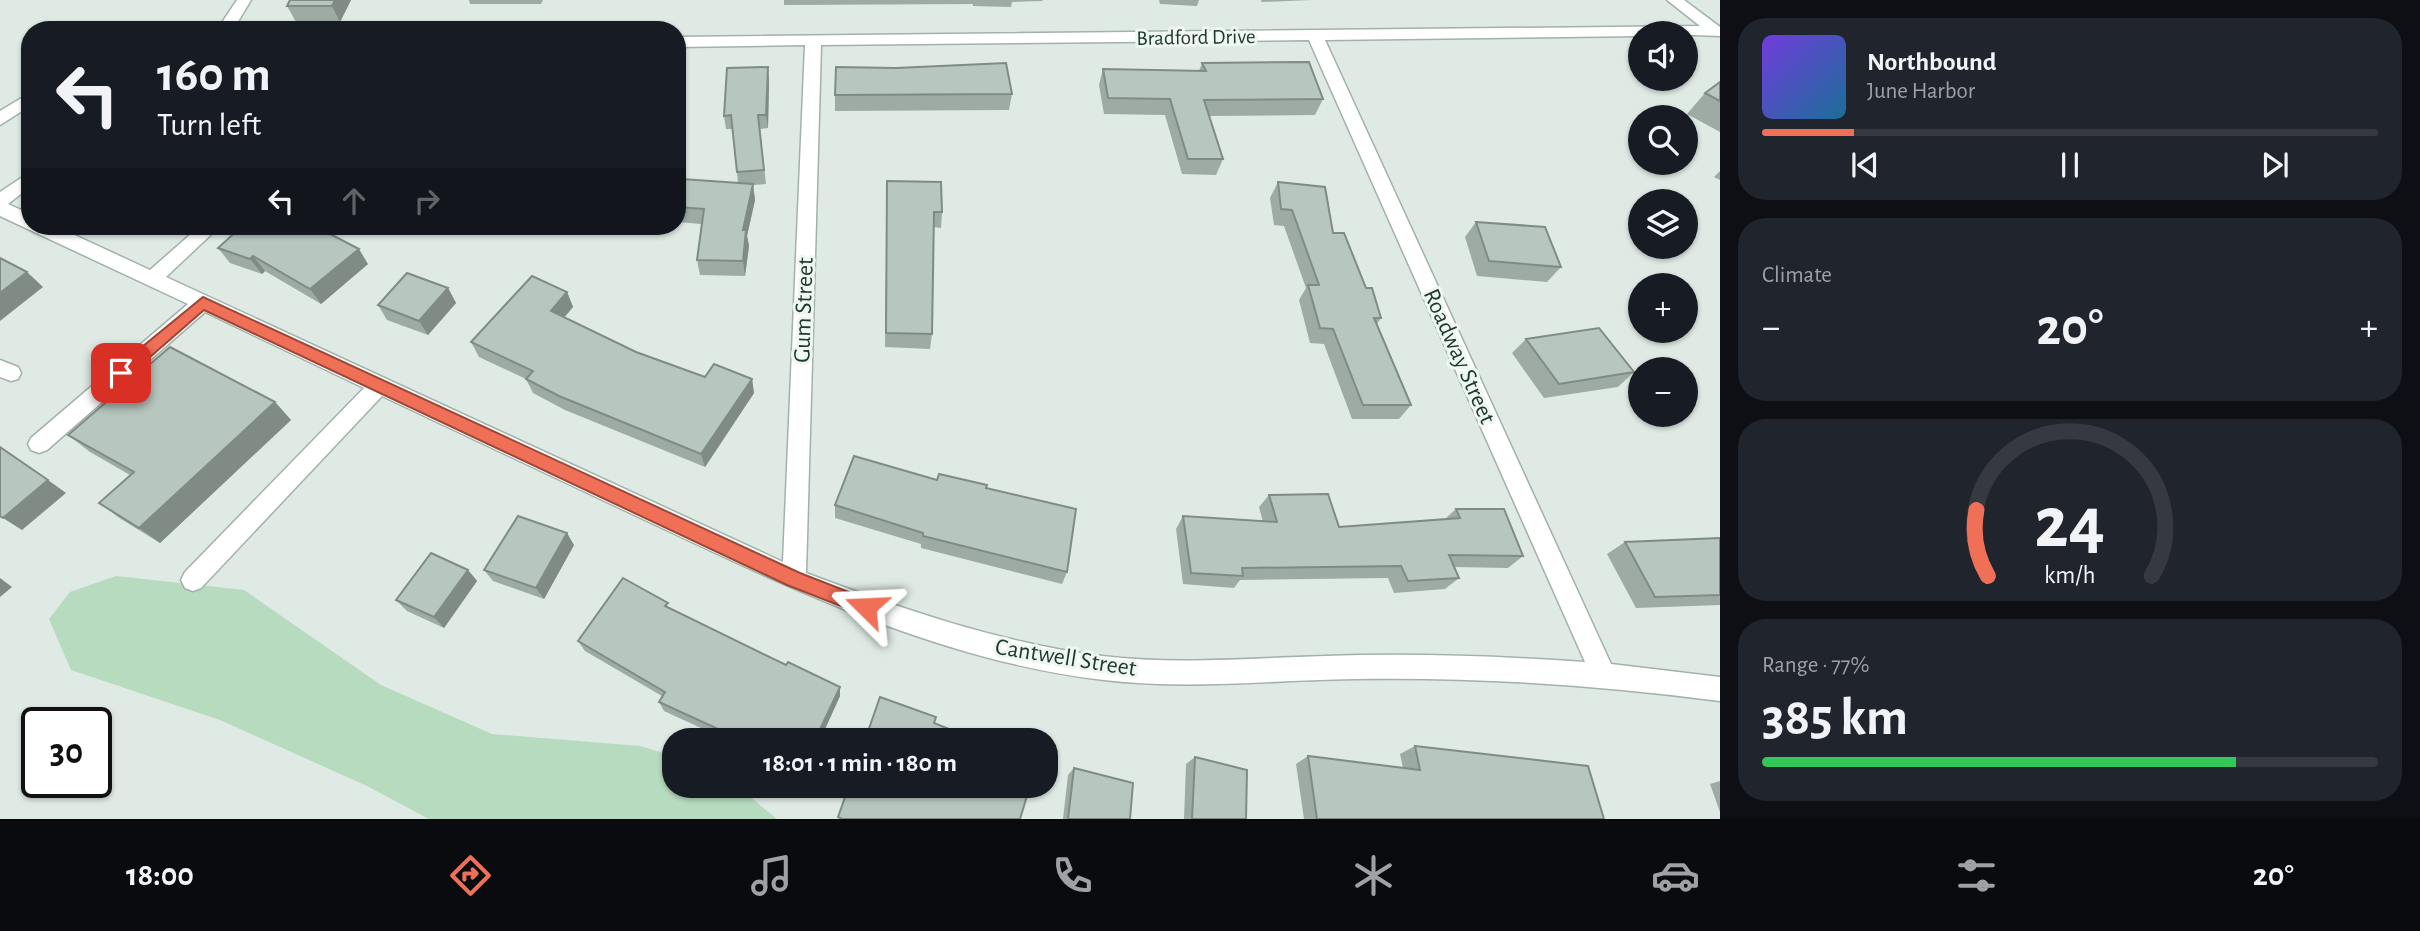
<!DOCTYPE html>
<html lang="en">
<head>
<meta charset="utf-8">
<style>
  :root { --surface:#171b24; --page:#20242c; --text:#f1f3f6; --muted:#9ea1a6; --line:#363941; --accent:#ef6f57 }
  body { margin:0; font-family:"Alegreya Sans",sans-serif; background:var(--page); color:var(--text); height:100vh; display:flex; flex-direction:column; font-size:26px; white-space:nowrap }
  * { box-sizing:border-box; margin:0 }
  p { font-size:23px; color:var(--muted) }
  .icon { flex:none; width:38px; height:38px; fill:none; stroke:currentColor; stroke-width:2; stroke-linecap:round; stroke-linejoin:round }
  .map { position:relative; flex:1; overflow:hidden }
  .drawer { display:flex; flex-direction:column; gap:18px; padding:18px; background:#0d0f14; width:700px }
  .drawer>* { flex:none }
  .hud { position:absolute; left:21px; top:21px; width:665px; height:214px; border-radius:28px; box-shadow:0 2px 5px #0004; background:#171b24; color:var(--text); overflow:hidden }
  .tools { position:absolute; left:1628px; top:21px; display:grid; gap:14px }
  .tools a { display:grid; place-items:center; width:70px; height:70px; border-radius:50%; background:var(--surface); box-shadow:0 2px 5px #0004; font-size:35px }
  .speed { position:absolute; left:21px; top:707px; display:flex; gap:14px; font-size:35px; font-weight:700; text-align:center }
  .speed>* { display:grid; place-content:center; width:91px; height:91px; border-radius:50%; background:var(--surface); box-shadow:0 2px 5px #0004; line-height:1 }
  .speed .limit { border:4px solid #111; border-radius:10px; background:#fff; color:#111 }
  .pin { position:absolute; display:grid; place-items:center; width:60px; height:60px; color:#fff; margin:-30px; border-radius:14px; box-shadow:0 4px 10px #0006 }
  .me { position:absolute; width:77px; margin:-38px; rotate:291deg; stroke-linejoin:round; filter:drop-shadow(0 0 5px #0008) }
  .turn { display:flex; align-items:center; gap:24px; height:147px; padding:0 21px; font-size:32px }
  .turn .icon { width:91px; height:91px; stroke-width:2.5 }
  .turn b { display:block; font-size:49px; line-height:60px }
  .lanes { display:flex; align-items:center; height:66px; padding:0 21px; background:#0003; justify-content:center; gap:35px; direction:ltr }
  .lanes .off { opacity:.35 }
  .big { font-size:52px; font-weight:600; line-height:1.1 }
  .drawer .widget { flex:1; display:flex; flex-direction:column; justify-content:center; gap:10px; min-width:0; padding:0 24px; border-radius:28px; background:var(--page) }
  .drawer .dial { align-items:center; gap:0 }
  .dial svg { height:182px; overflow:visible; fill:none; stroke:var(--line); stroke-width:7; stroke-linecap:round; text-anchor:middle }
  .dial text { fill:var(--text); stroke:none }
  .song { display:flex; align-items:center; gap:21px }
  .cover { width:84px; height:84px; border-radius:10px; background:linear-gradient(135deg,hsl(260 70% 55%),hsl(200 70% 35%)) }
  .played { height:7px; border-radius:4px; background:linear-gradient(90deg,var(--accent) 15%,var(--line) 15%) }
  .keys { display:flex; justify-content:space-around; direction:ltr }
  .heat { display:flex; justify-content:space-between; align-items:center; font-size:38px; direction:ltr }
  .charge { height:10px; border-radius:5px; background:linear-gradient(90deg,#34c759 77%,var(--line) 0) }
  .trip { position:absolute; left:662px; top:728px; width:396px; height:70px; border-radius:28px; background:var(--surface); box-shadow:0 2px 5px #0004; font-weight:600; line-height:70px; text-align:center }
  .tab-bar { display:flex; height:112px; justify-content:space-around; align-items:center; background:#090b0e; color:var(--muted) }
  .tab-bar .icon { width:49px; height:49px }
  .tab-bar .selected { color:var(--accent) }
  .tab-bar b { font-size:32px; color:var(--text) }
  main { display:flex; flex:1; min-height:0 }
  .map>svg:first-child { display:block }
  .green { fill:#b7dbbe }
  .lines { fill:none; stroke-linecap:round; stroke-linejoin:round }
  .minor-casing { stroke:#a2b1aa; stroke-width:3 }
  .minor { fill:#fff; fill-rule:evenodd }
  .wall { fill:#9daba4 }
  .shaded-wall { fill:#808b86 }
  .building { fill:#b7c7bf; stroke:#808b86; stroke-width:2 }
  .route { fill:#ef6f57; stroke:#9b4839; stroke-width:2 }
  .labels { text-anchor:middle; stroke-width:6; stroke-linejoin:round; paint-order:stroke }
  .far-street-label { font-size:21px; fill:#203930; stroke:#eff7f2 }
  .street-label { font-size:24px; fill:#203930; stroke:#eff7f2 }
</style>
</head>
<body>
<main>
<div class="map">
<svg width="1720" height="819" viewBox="0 0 1720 819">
  <rect width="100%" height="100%" fill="#dfeae4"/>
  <polygon class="green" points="116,576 244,590 381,685 492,734 640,746 674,756 674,786 737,786 777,819 429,819 367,786 220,720 71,670 49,619 70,592"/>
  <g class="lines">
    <defs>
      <g id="minor">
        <polygon points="237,0 251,0 233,30 217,30"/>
        <path d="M1667,0H1684L1720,27V36L1640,33V36L1325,40L1611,664L1720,677V701C1599,685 1478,677 1356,679C1272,680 1188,690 1104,680C948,662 802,594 662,528C568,484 475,440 382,396L201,588L193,591L185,588L181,580L185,572L364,388L205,312L47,450L39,453L31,450L28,444L31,438L188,304L0,216V192L30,172V187L8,204L30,214V226H55L150,270L200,226H220L166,277L783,562L805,45L677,47V37L1700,26ZM1309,40L1585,662C1498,656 1412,653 1325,656C1251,658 1176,665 1102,656C1000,643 902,609 806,573L821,45Z"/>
        <polygon points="30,93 30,106 0,125 0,111"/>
        <polygon points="0,360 18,367 21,373 18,379 11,381 0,377"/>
      </g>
    </defs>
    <use href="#minor" class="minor-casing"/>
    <use href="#minor" class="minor"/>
  </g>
  <g class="wall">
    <polygon points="351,0 340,22 296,22 287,6"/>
    <polygon points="469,0 543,0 541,4 470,4"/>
    <polygon points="784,0 1043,0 1042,1 1012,2 1011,7 973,6 973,4 784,5"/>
    <polygon points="1159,0 1199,0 1197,6 1160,4"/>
    <polygon points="1261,0 1312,0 1262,2"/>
    <polygon points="1202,63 1323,99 1315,115 1209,116 1223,159 1216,175 1182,174 1165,115 1104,114 1099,85 1103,69 1199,71"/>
    <polygon points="769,81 768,128 760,129 766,184 753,185 755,200 747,236 749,246 745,276 700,275 697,260 701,224 677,222 677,195 738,183 733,129 726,129 724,116"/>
    <polygon points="1720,82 1720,132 1687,114 1705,93"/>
    <polygon points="1012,94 1009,110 835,111 835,95"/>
    <polygon points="1720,171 1720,180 1714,177"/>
    <polygon points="887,181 942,212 941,228 934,227 932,334 930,349 885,347"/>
    <polygon points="1278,182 1333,233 1366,288 1381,318 1377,324 1411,405 1399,419 1352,419 1324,344 1310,343 1299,300 1306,288 1284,226 1274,225 1270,198"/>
    <polygon points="1476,222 1561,267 1547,282 1477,276 1465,237"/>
    <polygon points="218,248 368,264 321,304 265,271 262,274 230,263"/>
    <polygon points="448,288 456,303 428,335 387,320 378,305"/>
    <polygon points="567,292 573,307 565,317 636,352 705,377 752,379 754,393 705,467 565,410 533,393 526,379 479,357 471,342"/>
    <polygon points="1526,339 1634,372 1618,387 1544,398 1512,353"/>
    <polygon points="275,402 291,420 160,543 121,519 99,503 130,475 90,452 68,435"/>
    <polygon points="937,480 986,488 1067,572 1062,584 921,548 921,544 835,518 835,505"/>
    <polygon points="1269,495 1339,527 1445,519 1456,509 1523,556 1508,568 1454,567 1459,578 1445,589 1394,593 1388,578 1240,580 1234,588 1183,584 1176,529 1183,516 1263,522 1259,507"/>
    <polygon points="1720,538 1720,605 1636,608 1607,554 1625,542"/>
    <polygon points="574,545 544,599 493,581 484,570"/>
    <polygon points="468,570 477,581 444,628 407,611 396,600"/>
    <polygon points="671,609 786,665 840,687 840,696 820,740 727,740 664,711 659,702 662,696 585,651 578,641"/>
    <polygon points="1415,746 1604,819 1304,819 1296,764 1308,756 1403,768 1400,754"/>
    <polygon points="1195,757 1246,819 1184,819 1186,764"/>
    <polygon points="1074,768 1130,819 1063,819 1068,775"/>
    <polygon points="1720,781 1720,812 1710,784"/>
  </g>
  <g class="shaded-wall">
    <polygon points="335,0 351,0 340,22 332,6"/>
    <polygon points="768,67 769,81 768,128 766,115"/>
    <polygon points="753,184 755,200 747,236 749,246 745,276 743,261 743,230"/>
    <polygon points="359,249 368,264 321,304 310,289"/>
    <polygon points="253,256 265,271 262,274 250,259"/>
    <polygon points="27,272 43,287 0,321 0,293"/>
    <polygon points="448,288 456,303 428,335 419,321"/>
    <polygon points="567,292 573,307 557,325 551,311"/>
    <polygon points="752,379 754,393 705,467 701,454"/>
    <polygon points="275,402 291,420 160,543 139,528"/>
    <polygon points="48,480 66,493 22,530 3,518"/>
    <polygon points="567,533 574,545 544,599 536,588"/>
    <polygon points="468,570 477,581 444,628 434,617"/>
    <polygon points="0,578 12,587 0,597"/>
    <polygon points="840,687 840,696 820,740 815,740"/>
  </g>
  <g class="building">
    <polygon points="290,0 335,0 332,6 287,6"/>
    <polygon points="1309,62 1323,99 1204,100 1223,159 1188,159 1170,99 1108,98 1103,69 1206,71 1202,63"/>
    <polygon points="1006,63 1012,94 835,95 836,67 896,68"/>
    <polygon points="768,67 766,115 758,115 764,170 737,172 731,115 724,116 727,68"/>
    <polygon points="1720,82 1720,101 1705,93"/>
    <polygon points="682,179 753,184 743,230 746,230 743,261 697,260 704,209 677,207 677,195"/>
    <polygon points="887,181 941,182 942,212 934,212 932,334 886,333"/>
    <polygon points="1278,182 1325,187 1333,233 1344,233 1366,288 1372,288 1381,318 1374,318 1411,405 1363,405 1333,329 1320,328 1308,285 1319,285 1292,210 1281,209"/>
    <polygon points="1476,222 1545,227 1561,267 1489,261"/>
    <polygon points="242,226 305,226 332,235 359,249 310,289 253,256 250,259 218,248"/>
    <polygon points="0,258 27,272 0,293"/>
    <polygon points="407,273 448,288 419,321 378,305"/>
    <polygon points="532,276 567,292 551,311 636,352 705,377 714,364 752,379 701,454 559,396 526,379 533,371 471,342"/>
    <polygon points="1599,328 1634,372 1559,384 1526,339"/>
    <polygon points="170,347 275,402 139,528 99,503 134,472 68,435"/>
    <polygon points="0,447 48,480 3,518 0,516"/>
    <polygon points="854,456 937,480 939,474 987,485 986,488 1076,509 1067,572 923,536 923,533 835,505"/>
    <polygon points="1328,494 1339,527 1460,518 1456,509 1504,509 1523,556 1449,555 1459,578 1408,581 1401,566 1242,568 1243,576 1191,573 1183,516 1277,522 1269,495"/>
    <polygon points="518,516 567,533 536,588 484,570"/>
    <polygon points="1720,538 1720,595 1655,597 1625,542"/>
    <polygon points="431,553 468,570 434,617 396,600"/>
    <polygon points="623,578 668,603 665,606 786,665 788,662 840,687 815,740 742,740 659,702 665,692 578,641"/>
    <polygon points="880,697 936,717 934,723 976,740 865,740"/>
    <polygon points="1415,746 1588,766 1604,819 1317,819 1308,756 1420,770"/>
    <polygon points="1195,757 1247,770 1246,819 1192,819"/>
    <polygon points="1074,768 1133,783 1130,819 1068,819"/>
    <polygon points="849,786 1030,786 1020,819 842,819 838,817"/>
  </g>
  <polygon class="route" points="203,297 800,573 872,601 875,607 872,613 866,616 787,585 204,310 126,378 115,378 115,369"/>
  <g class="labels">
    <g class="far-street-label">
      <text transform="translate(1196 37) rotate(-1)" y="7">Bradford Drive</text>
    </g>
    <g class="street-label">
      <text transform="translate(803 310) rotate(-88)" y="8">Gum Street</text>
      <text transform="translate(1460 356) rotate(66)" y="8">Roadway Street</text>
      <text transform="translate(1066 657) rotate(9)" y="8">Cantwell Street</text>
    </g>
  </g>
</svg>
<div class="tools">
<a><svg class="icon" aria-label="sound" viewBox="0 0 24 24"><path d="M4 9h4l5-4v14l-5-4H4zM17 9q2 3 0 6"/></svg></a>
<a><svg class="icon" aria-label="search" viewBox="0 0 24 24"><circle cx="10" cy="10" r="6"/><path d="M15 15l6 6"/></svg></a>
<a><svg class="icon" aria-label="layers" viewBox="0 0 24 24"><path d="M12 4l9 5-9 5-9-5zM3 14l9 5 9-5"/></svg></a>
<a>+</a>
<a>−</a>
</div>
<div class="speed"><div class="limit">30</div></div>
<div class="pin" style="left:121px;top:373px;background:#d93025"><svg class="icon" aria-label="arrive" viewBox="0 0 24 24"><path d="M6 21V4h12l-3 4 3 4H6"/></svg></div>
<svg class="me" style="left:866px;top:607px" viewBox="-20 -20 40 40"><path d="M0-17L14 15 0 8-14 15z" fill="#ef6f57" stroke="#fff" stroke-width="4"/></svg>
<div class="trip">18:01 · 1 min · 180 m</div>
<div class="hud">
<div class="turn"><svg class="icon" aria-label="left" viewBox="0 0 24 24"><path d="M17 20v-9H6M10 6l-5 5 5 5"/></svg><div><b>160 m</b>Turn left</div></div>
<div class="lanes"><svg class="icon" aria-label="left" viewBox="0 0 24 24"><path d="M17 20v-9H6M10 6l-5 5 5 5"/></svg><svg class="icon off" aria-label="ahead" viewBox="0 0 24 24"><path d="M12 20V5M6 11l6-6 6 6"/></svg><svg class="icon off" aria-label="right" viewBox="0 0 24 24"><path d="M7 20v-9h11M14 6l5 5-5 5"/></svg></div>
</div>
</div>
<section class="drawer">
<div class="widget">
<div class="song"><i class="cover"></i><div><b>Northbound</b><p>June Harbor</p></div></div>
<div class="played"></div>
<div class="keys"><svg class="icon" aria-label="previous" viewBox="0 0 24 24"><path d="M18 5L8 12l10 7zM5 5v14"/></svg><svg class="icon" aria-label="pause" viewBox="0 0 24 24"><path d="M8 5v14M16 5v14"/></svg><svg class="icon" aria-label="next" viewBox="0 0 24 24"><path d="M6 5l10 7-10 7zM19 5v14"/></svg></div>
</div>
<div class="widget"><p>Climate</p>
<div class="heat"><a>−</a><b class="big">20°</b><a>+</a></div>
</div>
<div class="widget dial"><svg viewBox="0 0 100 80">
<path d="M14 69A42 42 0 1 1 86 69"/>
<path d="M14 69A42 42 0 0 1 9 40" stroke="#ef6f57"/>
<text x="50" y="56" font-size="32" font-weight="700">24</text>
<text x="50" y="72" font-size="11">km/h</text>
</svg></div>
<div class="widget"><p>Range · 77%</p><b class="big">385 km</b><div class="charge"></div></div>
</section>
</main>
<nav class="tab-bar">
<b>18:00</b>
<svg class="icon selected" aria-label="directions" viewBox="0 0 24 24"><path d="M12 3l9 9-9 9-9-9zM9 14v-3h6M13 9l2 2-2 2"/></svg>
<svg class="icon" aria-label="music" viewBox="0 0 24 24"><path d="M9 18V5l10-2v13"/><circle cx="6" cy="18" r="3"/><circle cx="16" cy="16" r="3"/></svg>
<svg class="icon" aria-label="phone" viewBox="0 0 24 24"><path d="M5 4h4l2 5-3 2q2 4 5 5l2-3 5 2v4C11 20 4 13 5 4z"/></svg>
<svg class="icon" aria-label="climate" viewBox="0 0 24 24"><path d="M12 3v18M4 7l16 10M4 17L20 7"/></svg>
<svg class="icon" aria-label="car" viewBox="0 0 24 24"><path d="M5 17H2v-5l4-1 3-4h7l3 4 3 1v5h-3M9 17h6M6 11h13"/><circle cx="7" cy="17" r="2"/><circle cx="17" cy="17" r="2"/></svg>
<svg class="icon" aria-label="filters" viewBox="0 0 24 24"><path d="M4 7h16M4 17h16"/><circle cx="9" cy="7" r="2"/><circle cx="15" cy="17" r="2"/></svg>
<b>20°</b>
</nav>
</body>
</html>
